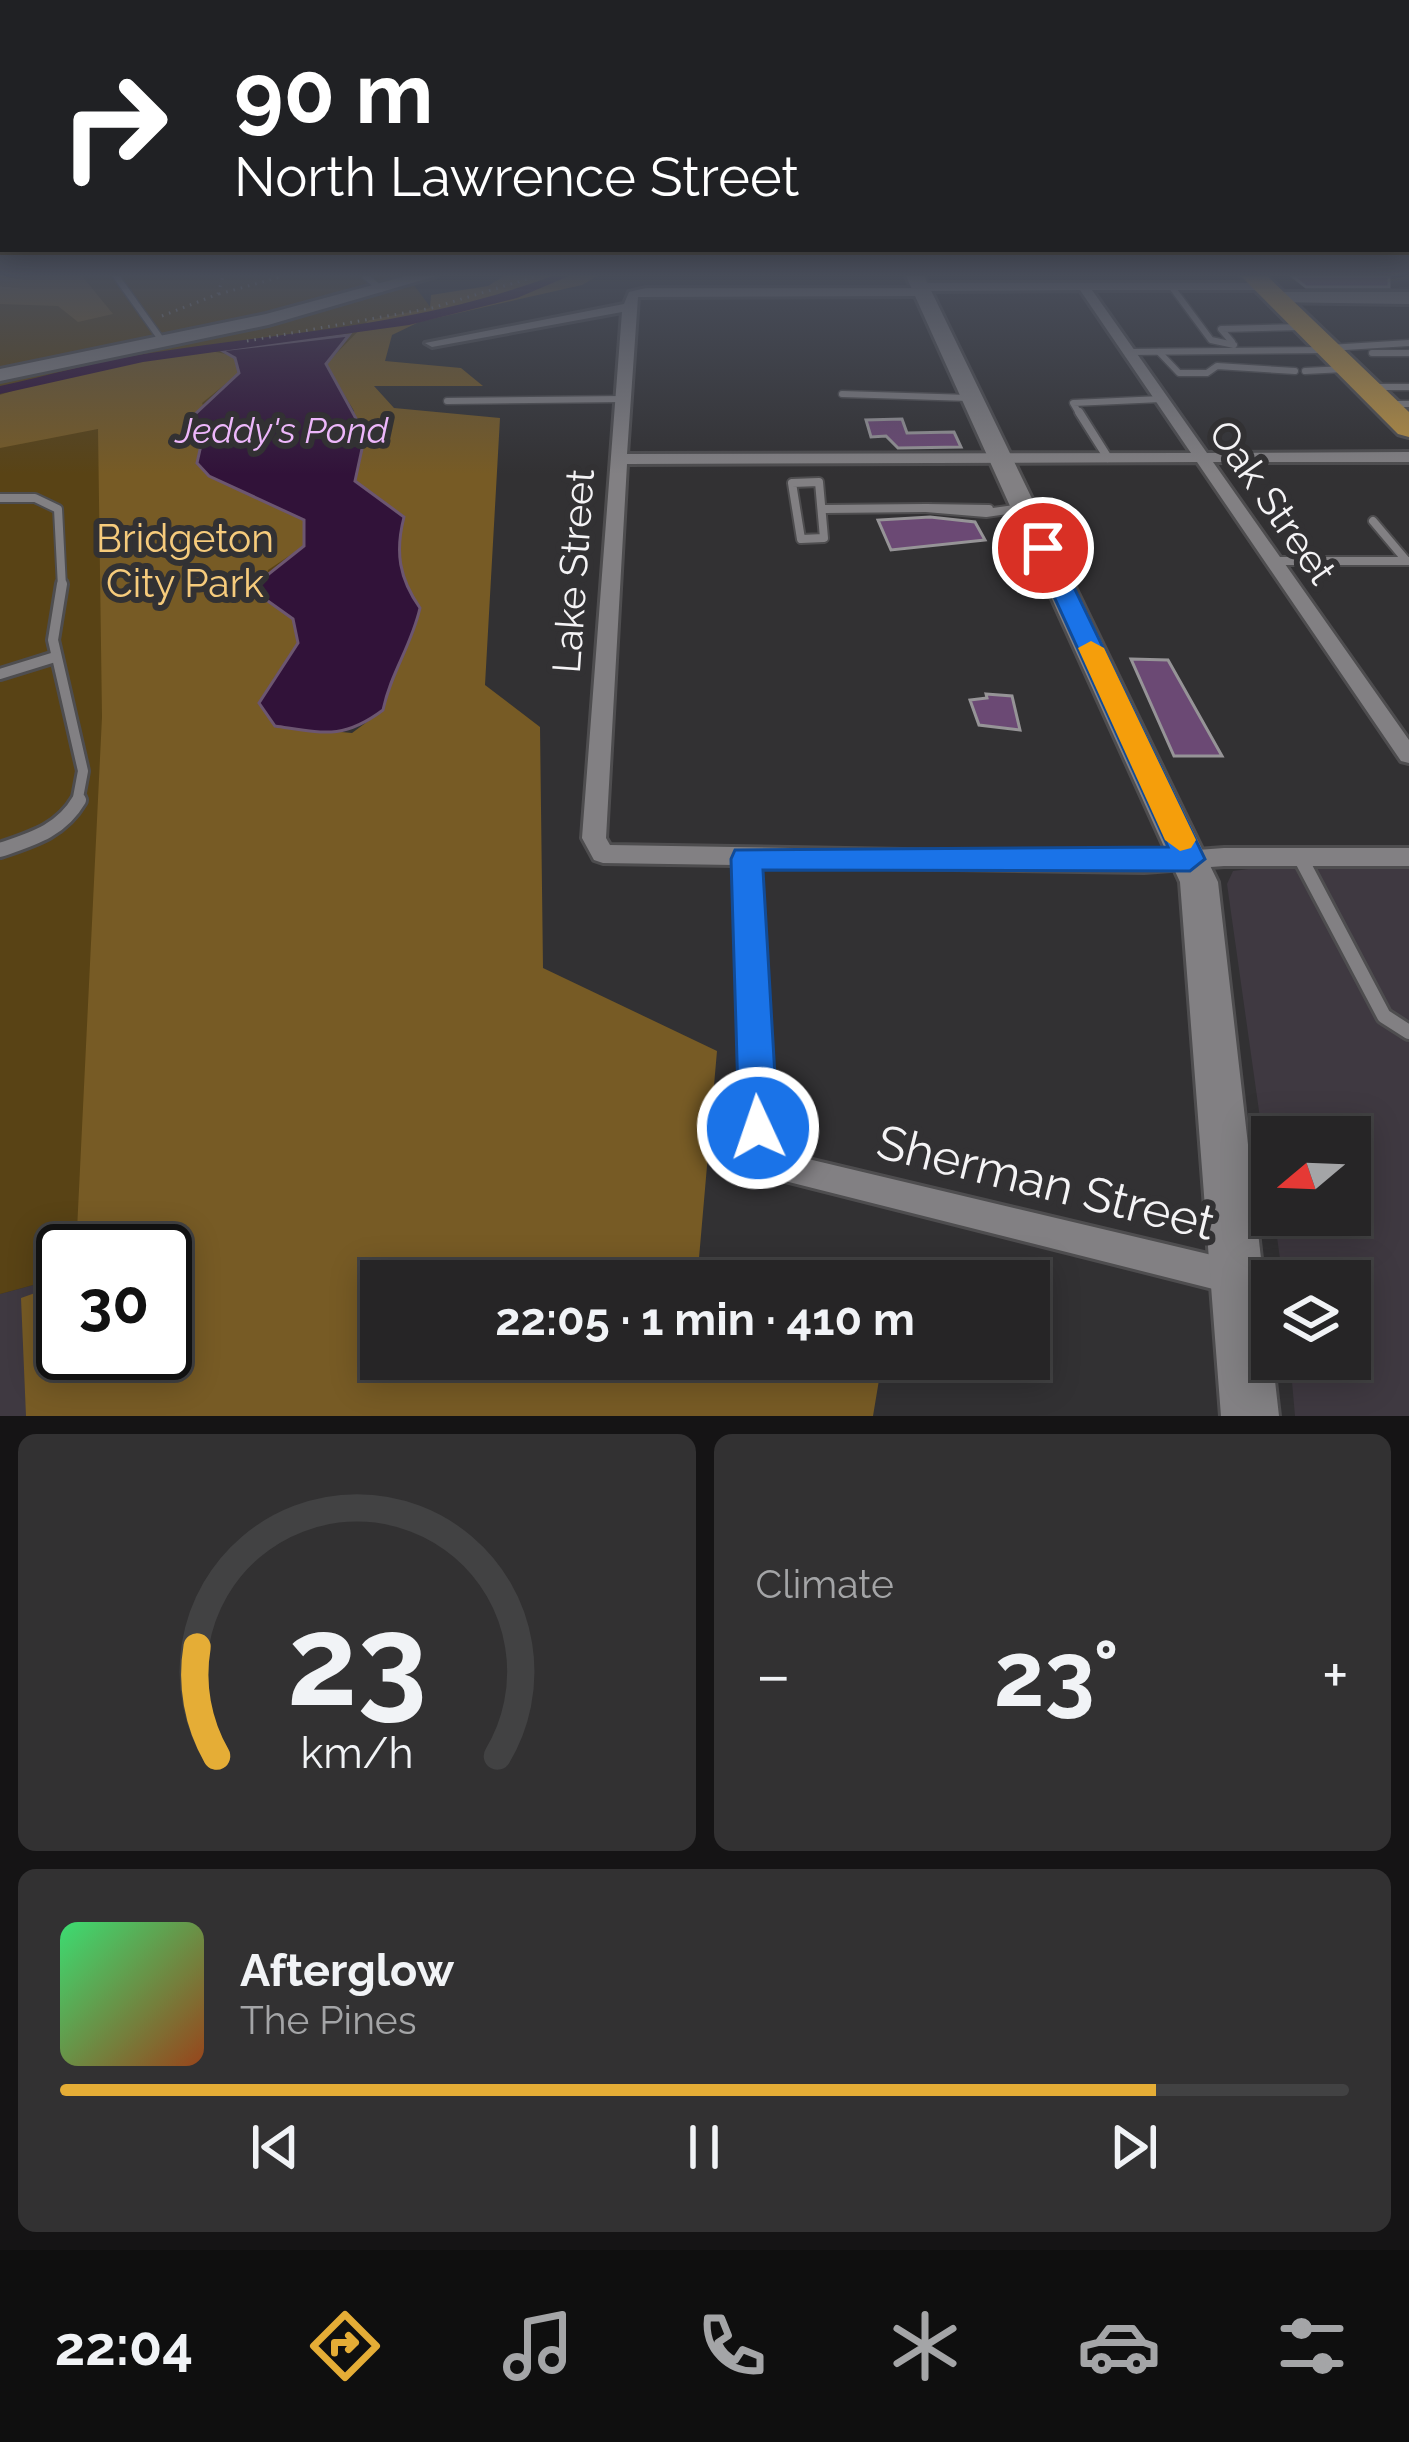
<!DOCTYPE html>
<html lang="en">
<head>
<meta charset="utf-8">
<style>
  :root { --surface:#262526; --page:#323132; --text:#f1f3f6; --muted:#a4a5a7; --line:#424243; --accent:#e5ad36 }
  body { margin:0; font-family:Raleway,sans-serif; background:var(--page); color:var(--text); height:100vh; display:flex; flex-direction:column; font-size:45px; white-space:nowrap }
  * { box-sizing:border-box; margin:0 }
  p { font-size:39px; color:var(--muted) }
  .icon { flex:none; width:66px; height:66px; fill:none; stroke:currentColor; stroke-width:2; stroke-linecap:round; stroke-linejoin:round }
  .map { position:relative; height:1416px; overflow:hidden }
  .drawer { display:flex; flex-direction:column; gap:18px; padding:18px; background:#151415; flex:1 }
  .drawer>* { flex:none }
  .guide { position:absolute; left:0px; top:0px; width:1410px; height:252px; box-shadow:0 6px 30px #0003,0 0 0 3px var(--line); background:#202124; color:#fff; overflow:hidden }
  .needle { width:78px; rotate:251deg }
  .buttons { position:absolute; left:1251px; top:1116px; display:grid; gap:24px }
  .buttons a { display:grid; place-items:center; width:120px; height:120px; border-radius:0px; background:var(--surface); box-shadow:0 6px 30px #0003,0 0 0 3px var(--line); font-size:60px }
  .speed { position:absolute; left:36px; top:1224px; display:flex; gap:24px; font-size:60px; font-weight:700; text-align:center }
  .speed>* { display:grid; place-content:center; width:156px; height:156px; border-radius:50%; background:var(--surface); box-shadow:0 6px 30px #0003,0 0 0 3px var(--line); line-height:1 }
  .speed .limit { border:6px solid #111; border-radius:18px; background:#fff; color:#111 }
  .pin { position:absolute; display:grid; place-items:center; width:102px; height:102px; color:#fff; margin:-51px; border:6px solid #fff; border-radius:50%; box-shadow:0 3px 12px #0007 }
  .me { position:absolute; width:132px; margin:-66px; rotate:357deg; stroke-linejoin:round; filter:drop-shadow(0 0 9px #0008) }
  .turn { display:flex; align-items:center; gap:42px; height:252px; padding:0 36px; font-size:54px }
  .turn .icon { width:156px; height:156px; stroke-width:2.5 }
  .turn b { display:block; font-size:84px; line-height:102px }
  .big { font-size:90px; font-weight:700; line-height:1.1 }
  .drawer .card { flex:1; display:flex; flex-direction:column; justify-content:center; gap:18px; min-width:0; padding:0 42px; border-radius:18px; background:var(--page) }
  .drawer .dial { align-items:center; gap:0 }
  .dial svg { height:312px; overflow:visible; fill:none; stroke:var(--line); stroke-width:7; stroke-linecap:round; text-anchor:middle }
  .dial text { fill:var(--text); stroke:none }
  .song { display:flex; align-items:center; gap:36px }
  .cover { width:144px; height:144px; border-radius:18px; background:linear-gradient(135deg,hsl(140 70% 55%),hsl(20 70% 35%)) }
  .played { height:12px; border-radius:6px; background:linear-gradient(90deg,var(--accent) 85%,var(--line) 85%) }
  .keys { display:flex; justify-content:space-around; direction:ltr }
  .heat { display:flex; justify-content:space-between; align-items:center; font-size:66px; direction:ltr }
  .drawer .tiles { flex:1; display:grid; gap:18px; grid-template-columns:1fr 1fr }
  .card:last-child { grid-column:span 2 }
  .trip { position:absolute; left:360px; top:1260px; width:690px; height:120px; border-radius:0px; background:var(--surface); box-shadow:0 6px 30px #0003,0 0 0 3px var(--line); font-weight:700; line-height:120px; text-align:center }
  .menu { display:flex; height:192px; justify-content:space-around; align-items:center; background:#0f0f0f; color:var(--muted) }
  .menu .icon { width:84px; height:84px }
  .menu .current { color:var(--accent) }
  .menu b { font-size:54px; color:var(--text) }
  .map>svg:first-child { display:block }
  .built { fill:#3f3941 }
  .green { fill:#594315 }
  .forest { fill:#775b25 }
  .water { fill:#311239; stroke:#6c5671; stroke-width:3 }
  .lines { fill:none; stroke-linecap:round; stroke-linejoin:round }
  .canal { fill:#311239; fill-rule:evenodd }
  .building { fill:#6b4974; stroke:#969497; stroke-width:3 }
  .lane-far3-casing { stroke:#4e4d4f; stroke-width:9 }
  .lane-far2-casing { stroke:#4e4d4f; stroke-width:12 }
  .lane-far1-casing { stroke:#4e4d4f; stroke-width:16 }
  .lane-casing { stroke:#4e4d4f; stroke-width:20 }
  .street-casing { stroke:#4e4d4f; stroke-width:6 }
  .secondary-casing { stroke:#4e4d4f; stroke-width:6 }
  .highway-casing { stroke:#4e4d4f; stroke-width:6 }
  .path { stroke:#8c8b8d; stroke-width:3; stroke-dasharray:1.5 6; stroke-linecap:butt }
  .lane-far3 { stroke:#828083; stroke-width:6 }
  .lane-far2 { stroke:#828083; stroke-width:8 }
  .lane-far1 { stroke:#828083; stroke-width:10 }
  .lane { stroke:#828083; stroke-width:14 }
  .street { fill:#828083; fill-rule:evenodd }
  .secondary { fill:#828083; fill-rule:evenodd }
  .highway { fill:#b89042; fill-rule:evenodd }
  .route { fill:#1a73e8; stroke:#114b97; stroke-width:3 }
  .slow { fill:#f59e0b }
  .labels { text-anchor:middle; stroke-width:12; stroke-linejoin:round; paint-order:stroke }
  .far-water-label { font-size:36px; font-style:italic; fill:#edb7fb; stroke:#323133 }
  .street-label { font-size:39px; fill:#f4f3f5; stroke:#323133 }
  .park-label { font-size:39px; fill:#f6cb7c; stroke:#323133 }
  .near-street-label { font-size:48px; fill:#f4f3f5; stroke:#323133 }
</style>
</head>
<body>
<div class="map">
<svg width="1409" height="1416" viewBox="0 0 1409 1416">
  <rect width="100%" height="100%" fill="#323133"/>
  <g class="built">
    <polygon points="1409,867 1409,1416 1295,1416 1290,1359 1350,1359 1350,1281 1283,1281 1274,1215 1350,1215 1350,1137 1272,1137 1272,1203 1227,884 1233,871 1248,869"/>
    <polygon points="63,1277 63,1353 165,1416 0,1416 0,1294"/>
  </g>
  <polygon class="green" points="0,276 407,276 431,308 369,320 163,1251 63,1251 63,1277 0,1294"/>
  <g class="forest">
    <polygon points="0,276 82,276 113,314 78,322 58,306 0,304"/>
    <path d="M504,276H597L582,285L419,322L392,335L385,361L461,368L483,386H374L394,408L500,418L485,685L540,727L543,968L717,1051L697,1281H381V1359H854L881,1368L873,1416H26L21,1298L63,1283V1353H165V1251H76L102,717L98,429L0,448V395C49,379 191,333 235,358L239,373L202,403L237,488L304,520V546L268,570L265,599L293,619L298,643L273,679L275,726L352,733L383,710C391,672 411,647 419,608C399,578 395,552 404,517L355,481L354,411L326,364L369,320L430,308L431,295L488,286Z"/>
  </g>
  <path class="water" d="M349,335L326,364L365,435L355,481L404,517C395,552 399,578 420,608C411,647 391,672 383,710C343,740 323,733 275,726L259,703L298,643L293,619L265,599L256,584L304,546V520L209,476L197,463L203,436L192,417L239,373L235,358L221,350Z"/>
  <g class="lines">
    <path class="canal" d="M552,276H569L517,298L409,325L143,362L0,394V386C48,376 96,361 144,354C283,332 420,326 552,276Z"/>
  </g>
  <g class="building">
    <polygon points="1292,276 1389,276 1389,287 1306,287"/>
    <polygon points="902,419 907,433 954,432 961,447 898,448 886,436 871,437 866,420"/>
    <polygon points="930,517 975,522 985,540 891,550 878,520"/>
    <polygon points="1131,659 1168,660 1222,756 1174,756"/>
    <polygon points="986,694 1012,696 1020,730 979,725 970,700 987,698"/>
  </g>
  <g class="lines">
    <defs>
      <g id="lane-far3">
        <polyline points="116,276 163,342"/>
        <polyline points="365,276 381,289"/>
        <polyline points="1171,286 1211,340 1234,345"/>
        <polyline points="1232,342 1221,329 1302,327"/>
        <polyline points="1329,348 1409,343"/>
        <polyline points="1128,352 1328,350"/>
        <polyline points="1159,352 1179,373 1207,373 1217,366 1295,371"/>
        <polyline points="1372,353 1409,353"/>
        <polyline points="1305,371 1344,369"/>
        <polyline points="1370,387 1409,387"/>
        <polyline points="842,394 970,398"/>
        <polyline points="447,401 623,399"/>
        <polyline points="1388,404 1409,404"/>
        <polyline points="1080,415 1073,403 1161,399"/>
      </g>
      <g id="lane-far2">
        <polyline points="1079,412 1108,458"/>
        <polygon points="819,482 824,538 801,539 792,483"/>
        <polyline points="0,498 35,498 58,509 62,587"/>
        <polyline points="825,509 926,508"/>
        <polyline points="989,509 926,508 986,513 1022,508"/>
        <polyline points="1373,521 1405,559"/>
        <polyline points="1273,561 1409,561"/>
      </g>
      <g id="lane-far1">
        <polyline points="62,584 53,640 83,771 77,803"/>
        <polyline points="0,674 55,657"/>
      </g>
      <g id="lane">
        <path d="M0,850C32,839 61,831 79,800"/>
        <polyline points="1300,857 1384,1016 1409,1032"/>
      </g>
      <path id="street" d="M921,283H1267V289L1263,290H1092L1207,453L1409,452V462H1213L1409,740V763L1401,761L1197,462L627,464L606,838L610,845L1144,854L1224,848H1409V866H1224L1144,872L759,866L773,1128L783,1153L1233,1260L1245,1265L1250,1277L1245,1289L1233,1294L761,1175L743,1128L734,865L603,863L594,860L582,838L622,312L432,347L425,343L624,304L629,292L646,288H916ZM1080,290L1191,453L627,454L638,297L923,296L928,291Z"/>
      <g id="secondary">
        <polygon points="406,276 436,276 268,325 0,381 0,369 266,314"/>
        <polygon points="906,276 924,276 1218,882 1279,1416 1221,1416 1180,882"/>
        <polygon points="1276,292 1409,292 1409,304 1269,302 1269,294"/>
      </g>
      <polygon id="highway" points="1241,276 1267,276 1409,412 1409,437 1398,434"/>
    </defs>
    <use href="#lane-far3" class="lane-far3-casing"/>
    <use href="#lane-far2" class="lane-far2-casing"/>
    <use href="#lane-far1" class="lane-far1-casing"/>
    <use href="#lane" class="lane-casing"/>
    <use href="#street" class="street-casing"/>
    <use href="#secondary" class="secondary-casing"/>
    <use href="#highway" class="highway-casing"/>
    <g class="path">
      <polyline points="219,294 284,276"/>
      <polyline points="162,316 218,294 223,276"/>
      <polyline points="247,341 432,308 537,276"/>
    </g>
    <use href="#lane-far3" class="lane-far3"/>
    <use href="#lane-far2" class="lane-far2"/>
    <use href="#lane-far1" class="lane-far1"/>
    <use href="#lane" class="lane"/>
    <use href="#street" class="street"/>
    <use href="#secondary" class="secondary"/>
    <use href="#highway" class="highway"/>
  </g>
  <linearGradient id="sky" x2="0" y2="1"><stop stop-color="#1c1b1c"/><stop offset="0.58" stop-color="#494e5b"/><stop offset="1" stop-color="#494e5b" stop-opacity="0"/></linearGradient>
  <rect width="1409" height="474" fill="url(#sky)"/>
  <polygon class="route" points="1035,543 1055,548 1205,859 1190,871 763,870 778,1128 772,1140 758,1146 744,1140 739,1128 731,859 735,850 1168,847 1032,548"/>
  <polygon class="slow" points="1091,641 1104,648 1196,840 1191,848 1180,851 1165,840 1078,648"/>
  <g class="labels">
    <g class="far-water-label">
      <text x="282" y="443">Jeddy's Pond</text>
    </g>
    <g class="street-label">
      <text transform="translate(1273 502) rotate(55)" y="14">Oak Street</text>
      <text transform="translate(573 571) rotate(-86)" y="14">Lake Street</text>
    </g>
    <g class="park-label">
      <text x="185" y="552">Bridgeton<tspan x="185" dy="45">City Park</tspan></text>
    </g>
    <g class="near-street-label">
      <text transform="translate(1046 1182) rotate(14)" y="17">Sherman Street</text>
    </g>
  </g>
</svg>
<div class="buttons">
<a><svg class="needle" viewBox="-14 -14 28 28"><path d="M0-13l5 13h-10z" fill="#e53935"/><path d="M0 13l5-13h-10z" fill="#a4a5a7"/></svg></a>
<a><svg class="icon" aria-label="layers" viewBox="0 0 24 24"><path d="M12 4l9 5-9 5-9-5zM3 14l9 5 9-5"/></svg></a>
</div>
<div class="speed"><div class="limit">30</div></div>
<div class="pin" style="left:1043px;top:548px;background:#d93025"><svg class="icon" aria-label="arrive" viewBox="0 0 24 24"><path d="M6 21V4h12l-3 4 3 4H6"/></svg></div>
<svg class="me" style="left:758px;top:1128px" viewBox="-20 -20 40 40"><circle r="17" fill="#1a73e8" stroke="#fff" stroke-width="3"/><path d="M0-11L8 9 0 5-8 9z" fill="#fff"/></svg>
<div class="trip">22:05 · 1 min · 410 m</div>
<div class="guide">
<div class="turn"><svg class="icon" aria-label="right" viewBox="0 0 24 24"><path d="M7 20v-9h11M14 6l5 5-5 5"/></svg><div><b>90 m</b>North Lawrence Street</div></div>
</div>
</div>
<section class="drawer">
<div class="tiles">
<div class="card dial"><svg viewBox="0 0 100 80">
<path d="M14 69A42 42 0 1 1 86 69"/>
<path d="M14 69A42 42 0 0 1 9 41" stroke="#e5ad36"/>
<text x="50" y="56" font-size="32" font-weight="700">23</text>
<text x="50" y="72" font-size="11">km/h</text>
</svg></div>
<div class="card"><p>Climate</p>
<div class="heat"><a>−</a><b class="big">23°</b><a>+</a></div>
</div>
<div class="card">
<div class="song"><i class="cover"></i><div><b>Afterglow</b><p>The Pines</p></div></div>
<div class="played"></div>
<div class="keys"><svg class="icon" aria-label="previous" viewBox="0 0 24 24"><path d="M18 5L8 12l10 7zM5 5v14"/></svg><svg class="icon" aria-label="pause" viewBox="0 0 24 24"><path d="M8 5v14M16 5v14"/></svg><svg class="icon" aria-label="next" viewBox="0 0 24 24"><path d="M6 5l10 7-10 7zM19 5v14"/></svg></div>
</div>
</div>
</section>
<nav class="menu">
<b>22:04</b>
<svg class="icon current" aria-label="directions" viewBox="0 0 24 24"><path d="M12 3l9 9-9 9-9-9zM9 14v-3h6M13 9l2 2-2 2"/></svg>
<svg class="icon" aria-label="music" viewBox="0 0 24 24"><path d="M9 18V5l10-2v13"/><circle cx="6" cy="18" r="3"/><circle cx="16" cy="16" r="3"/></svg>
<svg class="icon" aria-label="phone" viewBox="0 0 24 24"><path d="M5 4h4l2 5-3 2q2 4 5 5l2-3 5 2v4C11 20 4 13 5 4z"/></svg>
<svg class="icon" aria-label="climate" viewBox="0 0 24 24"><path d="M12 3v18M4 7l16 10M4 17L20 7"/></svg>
<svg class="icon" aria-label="car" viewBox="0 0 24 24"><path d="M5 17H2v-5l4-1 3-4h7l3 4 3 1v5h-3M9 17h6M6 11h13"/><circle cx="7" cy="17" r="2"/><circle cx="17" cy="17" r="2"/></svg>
<svg class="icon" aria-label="filters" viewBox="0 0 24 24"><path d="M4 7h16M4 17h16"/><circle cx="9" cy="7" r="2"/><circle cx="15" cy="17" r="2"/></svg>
</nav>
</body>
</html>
